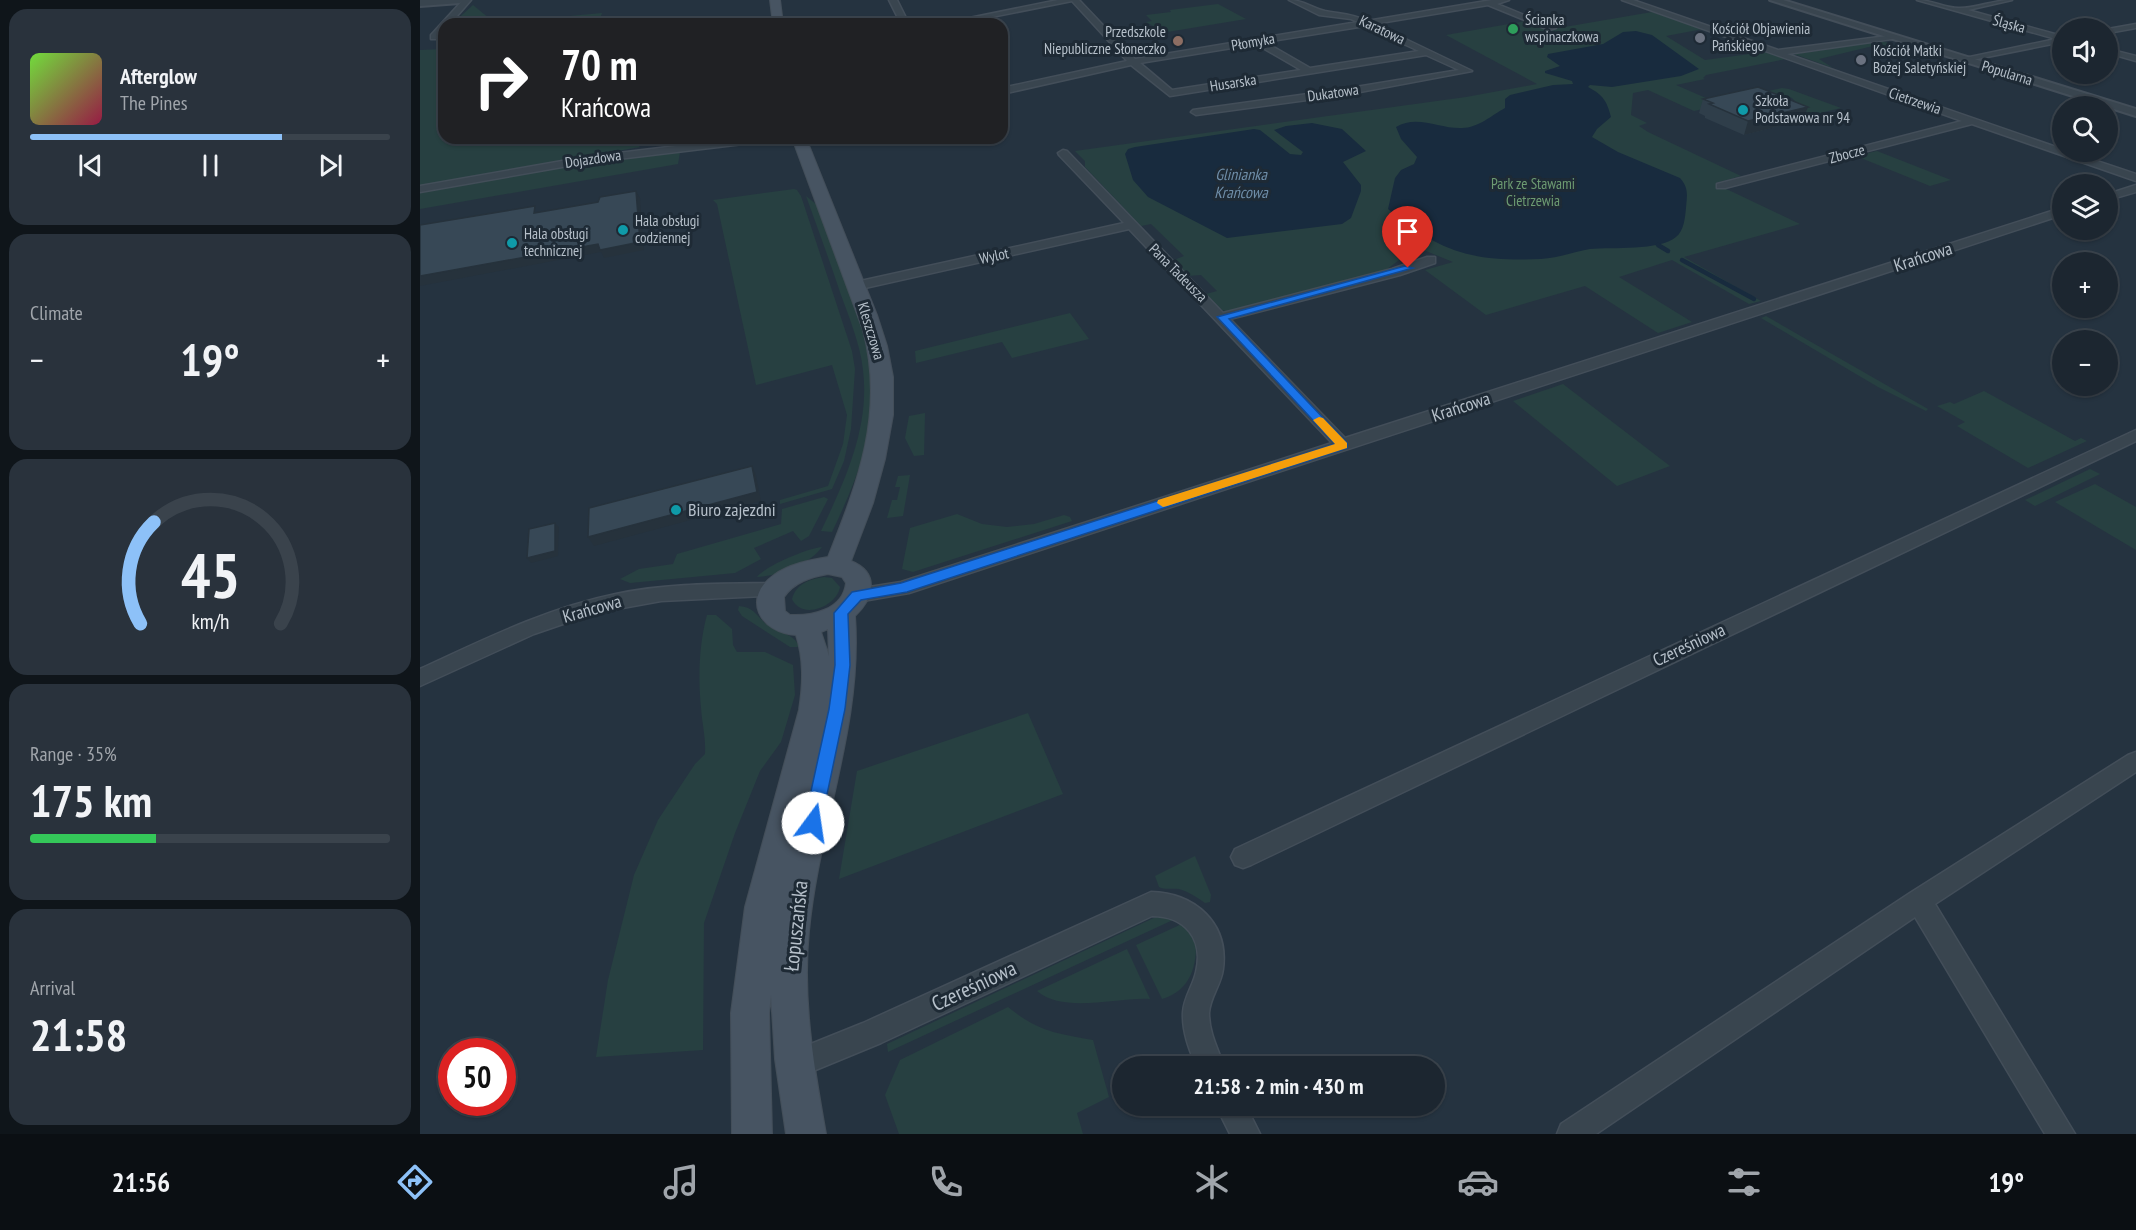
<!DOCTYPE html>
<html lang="en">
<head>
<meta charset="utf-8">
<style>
  :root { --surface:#1c2630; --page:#29323c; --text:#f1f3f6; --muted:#a0a5ab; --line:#3a434c; --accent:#8dc1f8 }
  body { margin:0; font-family:"PT Sans Narrow",sans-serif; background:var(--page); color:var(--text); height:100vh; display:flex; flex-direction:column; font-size:22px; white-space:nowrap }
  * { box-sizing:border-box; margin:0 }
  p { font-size:20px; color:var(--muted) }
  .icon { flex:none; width:33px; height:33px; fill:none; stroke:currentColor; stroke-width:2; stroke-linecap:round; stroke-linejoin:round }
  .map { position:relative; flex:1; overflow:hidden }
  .panel { display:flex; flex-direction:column; gap:9px; padding:9px; background:#0f151a; width:420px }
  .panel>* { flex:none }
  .banner { position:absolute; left:18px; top:18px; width:570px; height:126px; border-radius:18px; box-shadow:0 2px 4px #0004,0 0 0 2px var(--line); background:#202124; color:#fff; overflow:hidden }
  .tools { position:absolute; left:1632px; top:18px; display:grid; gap:12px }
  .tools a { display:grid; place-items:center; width:66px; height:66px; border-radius:50%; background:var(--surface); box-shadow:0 2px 4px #0004,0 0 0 2px var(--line); font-size:30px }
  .speed { position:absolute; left:18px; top:1038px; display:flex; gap:12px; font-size:30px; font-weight:700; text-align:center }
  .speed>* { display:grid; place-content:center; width:78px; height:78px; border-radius:50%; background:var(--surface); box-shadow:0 2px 4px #0004,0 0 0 2px var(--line); line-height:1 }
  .speed .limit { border:9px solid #d22; background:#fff; color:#111 }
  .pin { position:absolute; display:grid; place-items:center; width:51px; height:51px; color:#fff; margin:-62px -26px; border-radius:50% 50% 50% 0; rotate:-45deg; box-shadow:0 0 6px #0007 }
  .pin .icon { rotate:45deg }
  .me { position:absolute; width:66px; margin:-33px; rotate:14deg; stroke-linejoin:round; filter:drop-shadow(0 0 4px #0008) }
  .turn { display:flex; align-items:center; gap:21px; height:126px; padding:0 24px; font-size:27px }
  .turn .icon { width:78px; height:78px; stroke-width:2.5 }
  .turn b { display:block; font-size:42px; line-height:51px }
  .big { font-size:45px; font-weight:800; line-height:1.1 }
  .panel .tile { flex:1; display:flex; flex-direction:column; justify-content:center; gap:9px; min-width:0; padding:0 21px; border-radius:18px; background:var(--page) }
  .panel .dial { align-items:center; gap:0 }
  .dial svg { height:156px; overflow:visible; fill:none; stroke:var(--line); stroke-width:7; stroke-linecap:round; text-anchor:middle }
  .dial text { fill:var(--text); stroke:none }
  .song { display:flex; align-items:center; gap:18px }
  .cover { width:72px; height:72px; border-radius:9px; background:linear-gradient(135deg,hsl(100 70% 55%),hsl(340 70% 35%)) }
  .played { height:6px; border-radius:3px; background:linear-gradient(90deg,var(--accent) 70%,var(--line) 70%) }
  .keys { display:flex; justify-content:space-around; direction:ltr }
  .heat { display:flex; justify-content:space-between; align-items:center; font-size:33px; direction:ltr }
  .charge { height:9px; border-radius:4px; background:linear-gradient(90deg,#34c759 35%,var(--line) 0) }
  .trip { position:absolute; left:692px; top:1056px; width:333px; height:60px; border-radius:30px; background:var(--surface); box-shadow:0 2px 4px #0004,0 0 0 2px var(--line); font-weight:800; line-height:60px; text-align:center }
  .tabs { display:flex; height:96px; justify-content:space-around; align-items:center; background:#0b0f13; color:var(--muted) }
  .tabs .icon { width:42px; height:42px }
  .tabs .on { color:var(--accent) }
  .tabs b { font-size:27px; color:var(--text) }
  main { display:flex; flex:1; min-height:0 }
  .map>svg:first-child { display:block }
  .green { fill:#274041 }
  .water { fill:#182b3e }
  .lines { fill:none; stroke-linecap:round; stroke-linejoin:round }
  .stream { stroke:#182b3e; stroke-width:4.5 }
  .minor-casing { stroke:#434e59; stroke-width:3 }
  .tertiary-casing { stroke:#434e59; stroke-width:4 }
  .secondary-casing { stroke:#434e59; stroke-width:2 }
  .minor { fill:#39454f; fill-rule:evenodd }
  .tertiary { fill:#39454f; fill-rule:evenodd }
  .secondary { fill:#475462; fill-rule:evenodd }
  .wall { fill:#2f3e4a }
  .shaded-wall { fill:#26323c }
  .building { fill:#374856; stroke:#26323c; stroke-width:1.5 }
  .route { fill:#1a73e8; stroke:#114b97; stroke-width:1.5 }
  .slow { fill:#f59e0b }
  .leisure-dot { fill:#2e9e5b; stroke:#1e2a35; stroke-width:2 }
  .worship-dot { fill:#6b7280; stroke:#1e2a35; stroke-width:2 }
  .education-dot { fill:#8d6e63; stroke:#1e2a35; stroke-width:2 }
  .culture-dot { fill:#0f9aa8; stroke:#1e2a35; stroke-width:2 }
  .labels { text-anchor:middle; stroke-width:6; stroke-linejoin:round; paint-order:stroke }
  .far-poi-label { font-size:15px; fill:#b6c0ca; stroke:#1e2a35; text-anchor:start }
  .far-street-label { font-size:15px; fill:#b6c0ca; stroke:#1e2a35 }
  .far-park-label { font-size:15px; fill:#6d9b72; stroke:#1e2a35 }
  .far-water-label { font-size:16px; font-style:italic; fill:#6f8ea9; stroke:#1e2a35 }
  .street-label { font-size:18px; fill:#b6c0ca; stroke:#1e2a35 }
  .poi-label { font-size:18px; fill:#b6c0ca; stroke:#1e2a35; text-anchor:start }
  .near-street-label { font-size:21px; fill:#b6c0ca; stroke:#1e2a35 }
</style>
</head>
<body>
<main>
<section class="panel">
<div class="tile">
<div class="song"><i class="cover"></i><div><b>Afterglow</b><p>The Pines</p></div></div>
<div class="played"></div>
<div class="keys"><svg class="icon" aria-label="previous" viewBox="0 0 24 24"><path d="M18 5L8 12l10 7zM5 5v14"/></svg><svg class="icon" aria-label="pause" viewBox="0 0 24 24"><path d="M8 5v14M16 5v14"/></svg><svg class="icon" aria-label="next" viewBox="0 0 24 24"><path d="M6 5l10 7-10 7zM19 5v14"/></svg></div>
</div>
<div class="tile"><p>Climate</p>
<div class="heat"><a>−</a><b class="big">19°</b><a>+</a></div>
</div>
<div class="tile dial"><svg viewBox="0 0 100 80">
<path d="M14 69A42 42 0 1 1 86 69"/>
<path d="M14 69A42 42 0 0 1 21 17" stroke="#8dc1f8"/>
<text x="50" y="56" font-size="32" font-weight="700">45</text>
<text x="50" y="72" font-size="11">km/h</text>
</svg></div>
<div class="tile"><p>Range · 35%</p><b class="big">175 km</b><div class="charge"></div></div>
<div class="tile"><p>Arrival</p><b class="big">21:58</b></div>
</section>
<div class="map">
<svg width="1716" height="1134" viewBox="0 0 1716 1134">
  <rect width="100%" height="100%" fill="#253340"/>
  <g class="green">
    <polygon points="798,4 826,19 699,40 697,37 740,30 726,22 732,21 726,15 751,12 750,10"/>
    <polygon points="53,5 75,23 182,13 179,22 161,24 32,24"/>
    <polygon points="1232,12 1283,29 1246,36 1285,60 1345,52 1366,59 1286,75 1283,78 1285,79 1256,85 1302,105 1274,111 1228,90 1213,93 1211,115 1227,123 1219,126 1228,132 1321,176 1296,183 1298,185 1380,224 1264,257 1341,301 1329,304 1252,260 1199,277 1272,322 1238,333 1165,286 1066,315 1005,270 1033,262 1006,251 983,257 966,270 808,312 802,310 786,294 797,291 781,275 767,276 754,260 764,256 731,224 721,226 665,167 665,161 655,151 1046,97 1117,84 1026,35 1106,21 1127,30"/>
    <polygon points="1462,41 1484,48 1453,46 1399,59 1413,68 1374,54"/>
    <polygon points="24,49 24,138 210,138 220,147 0,186 0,50"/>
    <polygon points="1362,88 1369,89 1421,108 1392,115 1375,108 1377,103 1372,98 1361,94 1344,92"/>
    <polygon points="1457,151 1531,180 1510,186 1436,156"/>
    <polygon points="260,152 258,164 0,209 0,192 163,163"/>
    <polygon points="374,189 377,190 381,196 432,351 435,369 431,429 424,461 412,489 360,504 360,500 408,486 423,444 427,415 412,365 336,385 297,204 293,200"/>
    <path d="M386,196L397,205C417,263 450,331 453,392C454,440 432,490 412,532L401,531C425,481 450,427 443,370C440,344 430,320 421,295C410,262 398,229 386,196Z"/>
    <polygon points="650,313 669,339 592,358 582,342 496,363 495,351"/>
    <polygon points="1346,316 1508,409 1506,411 1458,387 1341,318"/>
    <polygon points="1143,384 1250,466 1197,486 1093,401"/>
    <polygon points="1564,391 1655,441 1661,438 1667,441 1608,468 1537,426 1545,422 1517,406 1530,402 1534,404"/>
    <polygon points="505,413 504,455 494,456 485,438 489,416"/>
    <polygon points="1670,469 1680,474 1615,506 1605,500"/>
    <polygon points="490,475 483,516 467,518 472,500 477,500 480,487 475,487 478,476"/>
    <polygon points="1675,484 1716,507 1716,550 1635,502"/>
    <polygon points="404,497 408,499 389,536 381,541 373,531 334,548 341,559 315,573 210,583 200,579 219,569 253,564 257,554 361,524 362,509"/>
    <polygon points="537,514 562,524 587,527 614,524 644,515 650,517 652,521 493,572 482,569 490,528"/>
    <path d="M402,547C389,565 358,576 337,577C345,566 388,548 402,547Z"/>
    <path d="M404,577L412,578L420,587C417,606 382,621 372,599C376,584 389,579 404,577Z"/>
    <path d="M319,606C335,607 337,618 349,626C361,634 373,633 380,647H370L322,616L318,610Z"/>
    <path d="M287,615H296L312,629L313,645L317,652H345L373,665L375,695L361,742L340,771L315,833L284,923L283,1050L176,1057L188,980L214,875L238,820L275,764L285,754C286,738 282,723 281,708C278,677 279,644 287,615Z"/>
    <polygon points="608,713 643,794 419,879 437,771"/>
    <path d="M775,856L791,895L790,902L785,903C777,897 769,892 759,889C751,888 745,890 739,887L735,876Z"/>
    <polygon points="740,915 755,919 468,1052 467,1044"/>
    <path d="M764,923L776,939C777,966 771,990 742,999L716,945Z"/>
    <path d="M707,949L730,999C697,997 644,1014 617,991Z"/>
    <path d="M588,1007C619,1032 635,1033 673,1040L689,1097L657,1113L663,1134H479L465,1095L480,1060Z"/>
  </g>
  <g class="water">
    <path d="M1216,31L1232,35L1279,69L1261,76L1192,87L1170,85L1168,87C1183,95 1187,101 1191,117L1177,129L1172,137L1198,152L1260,178C1269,188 1267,195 1266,208C1265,218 1264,231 1256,237C1239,251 1193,247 1170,249C1154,252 1137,258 1121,259C1099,260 1073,260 1052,255C1021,249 991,229 968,209L975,178L981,170L994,164L997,157L981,139L976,127C997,114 1020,129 1042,128C1058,128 1072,115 1085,108V99L1090,95L1133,85L1153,84L1152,81L1125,73V71L1140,66L1127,57L1128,54L1183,44L1203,32Z"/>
    <polygon points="892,123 922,129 946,151 923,162 941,185 941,191 931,218 922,224 807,238 728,197 713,180 705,154 708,149 715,147 834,129 840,130 870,154 881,155 883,152 854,130 866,126"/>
  </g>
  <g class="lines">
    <g class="stream">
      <polyline points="1238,245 1248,251"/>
      <polyline points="1262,260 1334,299"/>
    </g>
    <defs>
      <g id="minor">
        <polygon points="43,0 51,0 30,24 24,24 24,31 17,39 11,39 11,35"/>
        <polygon points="469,0 477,0 489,24 481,24"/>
        <path d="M638,0H659L715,59L938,22L931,19L899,15L869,0C883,0 892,8 905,11C920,14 933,14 947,21L1072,0H1089L1077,4L1136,28L1129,30L1068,5L954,24L1052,71L924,95L776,115L771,112L773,110L924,89L1039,70L1006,55L750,96L711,65L582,94V88L707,61L652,1L536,24H520ZM945,26L999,51L890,68L845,42ZM836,44L881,70L752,90L720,63Z"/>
        <polygon points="1202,0 1213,0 1358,50 1475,35 1476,37 1472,39 1367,54 1642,149 1642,152 1650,152 1716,174 1716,181 1552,124 1305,188 1297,188 1297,184 1542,121"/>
        <path d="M1497,0C1512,0 1527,9 1540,8C1557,8 1574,0 1592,0L1548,10L1642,36V42L1542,62L1541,60L1545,58L1636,39Z"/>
        <polygon points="1716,24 1716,28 1688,33 1688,29"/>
        <polygon points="1688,49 1716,56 1716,61 1688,53"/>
        <polygon points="323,138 353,138 348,141 165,163 0,192 0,186 165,157"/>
        <polygon points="643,150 647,151 803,313 972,269 1007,257 1015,257 1015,263 980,275 810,319 925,438 1638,209 1642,208 1642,215 489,593 437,602 430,600 428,595 430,590 481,582 912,443 709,229 436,290 430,286 436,282 704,223 639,155 638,153"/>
        <polygon points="1716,185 1716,192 1688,200 1688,194"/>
        <polygon points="1716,430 1716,441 831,865 823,868 815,865 811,857 815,849"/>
        <path d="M355,583L362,585L364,590L362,595L241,601L175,613L114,634L0,686V669C63,640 127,608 196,594C248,583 302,584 355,583Z"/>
        <polygon points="1716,752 1716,772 1515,904 1655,1134 1625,1134 1495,917 1176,1134 1137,1134 1141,1124 1490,893 1708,755"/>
        <path d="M731,892C775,893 809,923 803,969C801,985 790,997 789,1013C789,1033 798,1049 804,1066H776C769,1049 762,1031 763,1012C764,997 773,986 776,972C784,939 765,916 732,916L461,1043L376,1078L366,1074L362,1064L366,1054L443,1023Z"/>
        <polygon points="796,1106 826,1106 840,1134 810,1134"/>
      </g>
      <g id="tertiary">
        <polygon points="0,0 44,0 40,3 0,6"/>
        <polygon points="1350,0 1363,0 1716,109 1716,116"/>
      </g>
      <g id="secondary">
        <polygon points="350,0 360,0 363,24 353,24"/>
        <path d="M372,138H386L457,315L467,346L473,377V415L465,459L453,503L431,561C460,573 454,598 435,616C443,724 399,825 389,931C382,999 394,1067 406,1134H366L355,1059L351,995L349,1013L352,1134H312L311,1013L325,907L379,710C383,684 384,660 376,635C340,633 321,598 354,575C369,564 390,560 408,557C438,482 465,412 443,330ZM408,574L422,577L426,583C423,610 392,616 370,615L365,611L364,597C374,582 391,577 408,574ZM408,629L409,656L401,632Z"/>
      </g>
    </defs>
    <use href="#minor" class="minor-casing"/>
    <use href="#tertiary" class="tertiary-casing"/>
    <use href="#secondary" class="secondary-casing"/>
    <use href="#minor" class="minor"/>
    <use href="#tertiary" class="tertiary"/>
    <use href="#secondary" class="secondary"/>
  </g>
  <polygon class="wall" points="1283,99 1388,107 1383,120 1324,135 1285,118 1285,116 1279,113"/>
  <g class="shaded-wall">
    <polygon points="1388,107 1383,120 1324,135 1328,121"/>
    <polygon points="216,191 220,198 224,250 184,258 181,252 0,286 0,276"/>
    <polygon points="332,466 336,475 341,501 174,546 168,537"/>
    <polygon points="135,523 139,527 138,556 111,563 107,558"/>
  </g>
  <g class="building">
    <polygon points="1338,87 1388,107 1328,121 1289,104 1293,103 1283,99"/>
    <polygon points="216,191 220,242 180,250 178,244 0,276 0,225 115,206 114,213 178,202 180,197"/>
    <polygon points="332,466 337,492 168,537 169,508"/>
    <polygon points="135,523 135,551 107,558 109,529"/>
  </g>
  <polygon class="route" points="985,266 993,268 809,319 927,443 927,448 487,592 441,600 428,614 430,665 425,709 401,823 399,828 393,831 386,828 384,823 409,709 415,665 414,613 432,592 481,583 915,444 797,317"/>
  <polygon class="slow" points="899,417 903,418 927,443 927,448 747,506 743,507 737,503 738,500 915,444 893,420"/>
  <circle class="leisure-dot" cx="1093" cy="29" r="6"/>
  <g class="worship-dot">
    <circle cx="1280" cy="38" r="6"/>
    <circle cx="1441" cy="60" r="6"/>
  </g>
  <circle class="education-dot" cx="758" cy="41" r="6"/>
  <g class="culture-dot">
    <circle cx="1323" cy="110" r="6"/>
    <circle cx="203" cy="230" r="6"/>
    <circle cx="92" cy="243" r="6"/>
    <circle cx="256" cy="510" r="6"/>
  </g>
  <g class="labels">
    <g class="far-poi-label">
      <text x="1105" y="25">Ścianka<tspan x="1105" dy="17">wspinaczkowa</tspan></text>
      <text x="1292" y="34">Kościół Objawienia<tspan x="1292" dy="17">Pańskiego</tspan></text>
      <text x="746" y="37" text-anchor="end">Przedszkole<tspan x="746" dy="17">Niepubliczne Słoneczko</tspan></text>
      <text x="1453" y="56">Kościół Matki<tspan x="1453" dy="17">Bożej Saletyńskiej</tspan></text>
      <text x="1335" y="106">Szkoła<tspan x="1335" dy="17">Podstawowa nr 94</tspan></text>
      <text x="215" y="226">Hala obsługi<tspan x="215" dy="17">codziennej</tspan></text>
      <text x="104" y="239">Hala obsługi<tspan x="104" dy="17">technicznej</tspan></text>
    </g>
    <g class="far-street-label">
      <text transform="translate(1589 24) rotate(15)" y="5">Śląska</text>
      <text transform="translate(962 30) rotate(25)" y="5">Karatowa</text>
      <text transform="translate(833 42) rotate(-10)" y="5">Płomyka</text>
      <text transform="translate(1587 73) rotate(17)" y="5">Popularna</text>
      <text transform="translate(813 83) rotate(-9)" y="5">Husarska</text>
      <text transform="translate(913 93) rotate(-8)" y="5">Dukatowa</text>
      <text transform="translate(1495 101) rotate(19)" y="5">Cietrzewia</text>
      <text transform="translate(1427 154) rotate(-15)" y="5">Zbocze</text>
      <text transform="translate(173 159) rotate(-8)" y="5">Dojazdowa</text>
      <text transform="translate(574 256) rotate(-12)" y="5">Wylot</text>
      <text transform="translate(758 273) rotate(45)" y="5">Pana Tadeusza</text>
      <text transform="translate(451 331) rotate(73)" y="5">Kleszczowa</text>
    </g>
    <g class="far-park-label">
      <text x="1113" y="189">Park ze Stawami<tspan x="1113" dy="17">Cietrzewia</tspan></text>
    </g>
    <g class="far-water-label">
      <text x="821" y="180">Glinianka<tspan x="821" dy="18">Krańcowa</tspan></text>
    </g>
    <g class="street-label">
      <text transform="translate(1503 257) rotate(-18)" y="6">Krańcowa</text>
      <text transform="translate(1041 407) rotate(-18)" y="6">Krańcowa</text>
      <text transform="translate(172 609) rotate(-16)" y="6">Krańcowa</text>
      <text transform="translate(1269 645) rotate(-25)" y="6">Czereśniowa</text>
    </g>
    <g class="poi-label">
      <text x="268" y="516">Biuro zajezdni</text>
    </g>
    <g class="near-street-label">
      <text transform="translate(376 926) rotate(-84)" y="7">Łopuszańska</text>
      <text transform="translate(554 986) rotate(-25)" y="7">Czereśniowa</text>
    </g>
  </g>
</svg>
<div class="tools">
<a><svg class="icon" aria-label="sound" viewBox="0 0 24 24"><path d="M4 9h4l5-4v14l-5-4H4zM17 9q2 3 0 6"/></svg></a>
<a><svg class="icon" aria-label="search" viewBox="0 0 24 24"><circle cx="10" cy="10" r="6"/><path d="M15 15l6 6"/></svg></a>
<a><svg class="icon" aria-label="layers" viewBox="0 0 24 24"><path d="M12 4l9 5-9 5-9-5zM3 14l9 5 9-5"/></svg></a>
<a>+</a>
<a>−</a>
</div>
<div class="speed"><div class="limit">50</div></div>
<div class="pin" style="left:988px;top:268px;background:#d93025"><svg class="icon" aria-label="arrive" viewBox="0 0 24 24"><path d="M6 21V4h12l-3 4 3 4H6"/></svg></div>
<svg class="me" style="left:393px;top:823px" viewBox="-20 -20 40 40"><circle r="19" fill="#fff"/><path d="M0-13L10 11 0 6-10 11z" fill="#1a73e8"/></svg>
<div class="trip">21:58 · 2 min · 430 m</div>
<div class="banner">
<div class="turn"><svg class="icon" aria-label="right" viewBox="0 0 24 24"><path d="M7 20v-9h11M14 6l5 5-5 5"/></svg><div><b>70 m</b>Krańcowa</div></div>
</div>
</div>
</main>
<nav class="tabs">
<b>21:56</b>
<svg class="icon on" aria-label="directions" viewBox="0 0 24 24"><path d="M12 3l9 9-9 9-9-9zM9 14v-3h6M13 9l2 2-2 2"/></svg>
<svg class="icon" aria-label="music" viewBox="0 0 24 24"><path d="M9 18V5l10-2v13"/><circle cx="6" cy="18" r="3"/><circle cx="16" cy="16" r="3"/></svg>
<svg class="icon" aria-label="phone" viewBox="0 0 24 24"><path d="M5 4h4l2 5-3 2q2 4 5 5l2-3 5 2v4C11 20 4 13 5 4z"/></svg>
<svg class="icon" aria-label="climate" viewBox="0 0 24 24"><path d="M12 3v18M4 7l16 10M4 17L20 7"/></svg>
<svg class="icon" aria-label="car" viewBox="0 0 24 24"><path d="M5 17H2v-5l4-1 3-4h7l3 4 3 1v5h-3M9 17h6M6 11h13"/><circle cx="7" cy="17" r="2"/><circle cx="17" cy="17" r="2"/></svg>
<svg class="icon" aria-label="filters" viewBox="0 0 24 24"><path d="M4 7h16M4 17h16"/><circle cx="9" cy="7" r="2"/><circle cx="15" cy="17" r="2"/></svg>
<b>19°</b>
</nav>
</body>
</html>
